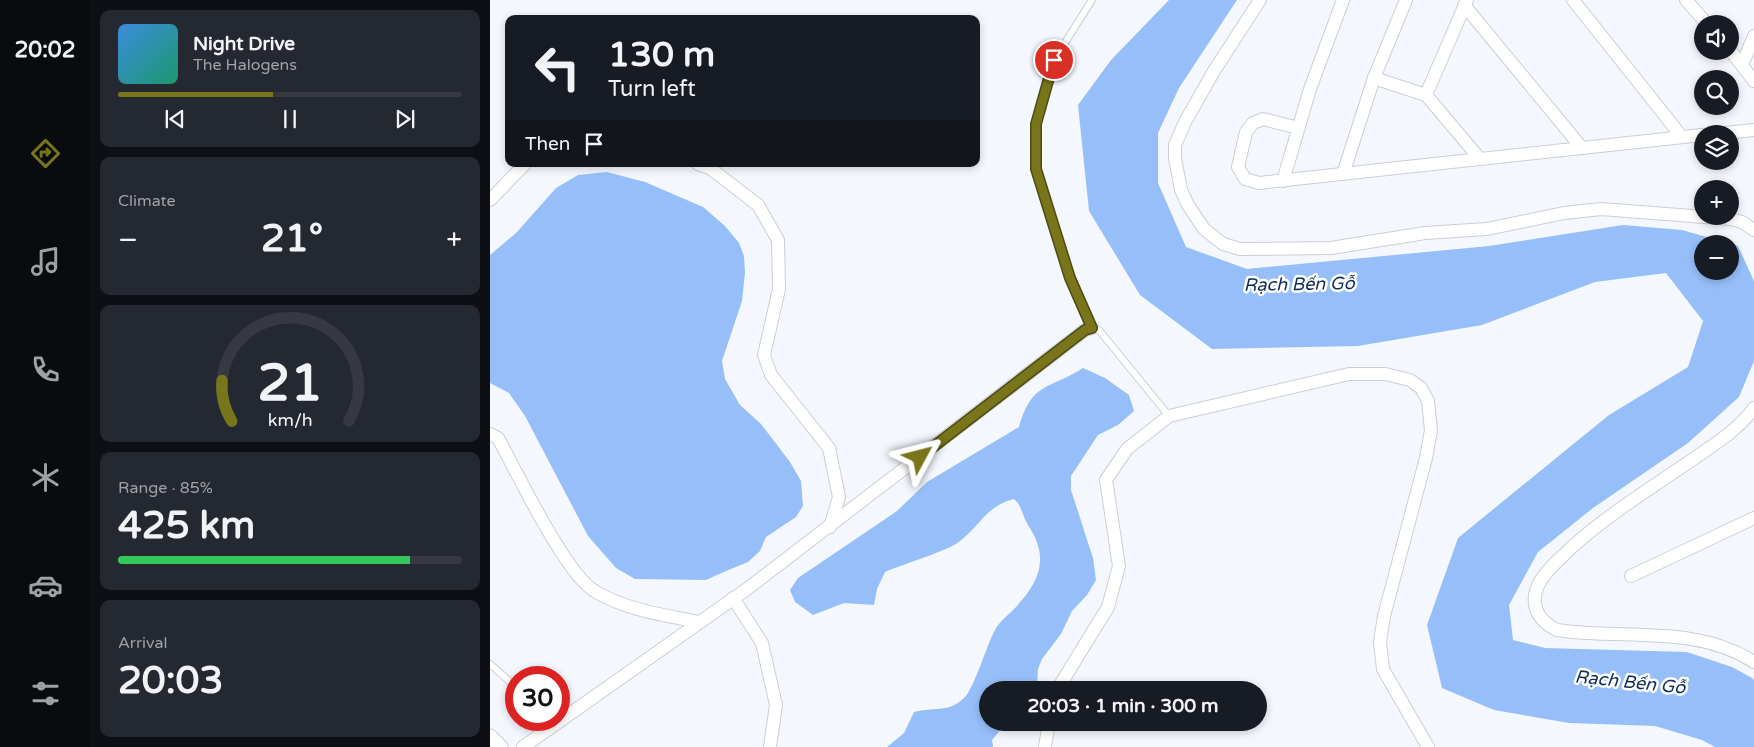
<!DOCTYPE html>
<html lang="en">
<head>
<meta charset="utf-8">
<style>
  :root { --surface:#171b24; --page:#242831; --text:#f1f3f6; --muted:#9ea1a6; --line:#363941; --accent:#78751a }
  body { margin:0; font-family:"Varela Round",sans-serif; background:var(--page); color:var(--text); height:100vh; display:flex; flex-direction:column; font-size:19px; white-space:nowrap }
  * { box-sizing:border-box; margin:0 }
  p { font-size:16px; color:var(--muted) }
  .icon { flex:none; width:28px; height:28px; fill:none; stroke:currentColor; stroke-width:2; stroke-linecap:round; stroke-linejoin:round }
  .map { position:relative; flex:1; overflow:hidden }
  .details { display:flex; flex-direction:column; gap:10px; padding:10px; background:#0d0f14; width:400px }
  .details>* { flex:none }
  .guide { position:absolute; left:15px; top:15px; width:475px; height:152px; border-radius:10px; box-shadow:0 2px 8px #0003; background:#171b24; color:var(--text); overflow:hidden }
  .controls { position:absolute; left:1204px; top:15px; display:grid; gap:10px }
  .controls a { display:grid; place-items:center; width:45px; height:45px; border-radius:50%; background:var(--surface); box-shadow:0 2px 8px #0003; font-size:25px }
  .speed { position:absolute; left:15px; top:666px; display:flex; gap:10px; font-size:25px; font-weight:700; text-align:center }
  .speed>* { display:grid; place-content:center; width:65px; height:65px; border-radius:50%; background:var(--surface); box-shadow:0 2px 8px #0003; line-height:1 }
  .speed .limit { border:8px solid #d22; background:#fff; color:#111 }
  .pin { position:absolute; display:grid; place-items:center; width:42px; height:42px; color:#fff; margin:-21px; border:2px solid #fff; border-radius:50%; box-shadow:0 1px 5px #0007 }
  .me { position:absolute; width:55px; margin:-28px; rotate:52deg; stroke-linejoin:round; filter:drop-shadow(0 0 4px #0008) }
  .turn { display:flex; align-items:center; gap:18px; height:105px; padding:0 20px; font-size:22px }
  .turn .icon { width:65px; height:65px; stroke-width:2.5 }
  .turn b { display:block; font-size:35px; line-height:42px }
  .then { display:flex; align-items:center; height:48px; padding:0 20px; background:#0003; gap:10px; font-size:19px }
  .big { font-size:38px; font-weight:700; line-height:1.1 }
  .details .tile { flex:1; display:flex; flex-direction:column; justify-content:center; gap:8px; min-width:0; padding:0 18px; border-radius:10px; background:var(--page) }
  .details .dial { align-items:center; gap:0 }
  .dial svg { height:130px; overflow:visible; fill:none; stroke:var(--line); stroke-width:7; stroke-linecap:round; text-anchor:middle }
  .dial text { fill:var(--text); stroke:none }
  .song { display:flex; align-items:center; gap:15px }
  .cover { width:60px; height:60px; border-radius:8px; background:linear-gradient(135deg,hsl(210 70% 55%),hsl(160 70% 35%)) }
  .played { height:5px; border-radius:2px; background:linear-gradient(90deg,var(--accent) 45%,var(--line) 45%) }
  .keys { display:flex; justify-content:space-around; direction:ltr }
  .heat { display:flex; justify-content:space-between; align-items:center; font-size:28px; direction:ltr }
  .charge { height:8px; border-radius:4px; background:linear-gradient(90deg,#34c759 85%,var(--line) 0) }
  .trip { position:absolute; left:489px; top:681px; width:288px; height:50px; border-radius:25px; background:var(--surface); box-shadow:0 2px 8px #0003; font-weight:700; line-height:50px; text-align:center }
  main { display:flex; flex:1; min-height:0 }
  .tab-bar { display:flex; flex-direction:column; width:90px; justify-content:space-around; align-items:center; background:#090b0e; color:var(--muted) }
  .tab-bar .icon { width:35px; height:35px }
  .tab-bar .on { color:var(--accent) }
  .tab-bar b { font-size:22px; color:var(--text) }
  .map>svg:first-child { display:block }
  .water { fill:#96bff9; fill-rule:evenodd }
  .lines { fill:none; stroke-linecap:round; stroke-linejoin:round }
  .service-casing { stroke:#cbcfd5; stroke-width:8 }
  .minor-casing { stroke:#cbcfd5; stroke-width:14 }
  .tertiary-casing { stroke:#cbcfd5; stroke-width:17 }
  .service { stroke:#fff; stroke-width:6 }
  .minor { stroke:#fff; stroke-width:12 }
  .tertiary { stroke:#fff; stroke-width:15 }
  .route-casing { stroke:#4e4c11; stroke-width:12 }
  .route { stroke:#78751a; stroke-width:9 }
  .labels { text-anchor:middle; stroke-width:5; stroke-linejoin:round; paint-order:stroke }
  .water-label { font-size:18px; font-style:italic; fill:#0c2d59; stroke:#fff }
</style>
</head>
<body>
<main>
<nav class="tab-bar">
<b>20:02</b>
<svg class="icon on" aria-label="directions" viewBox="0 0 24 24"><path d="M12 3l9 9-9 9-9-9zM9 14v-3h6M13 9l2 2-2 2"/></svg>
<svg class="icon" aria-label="music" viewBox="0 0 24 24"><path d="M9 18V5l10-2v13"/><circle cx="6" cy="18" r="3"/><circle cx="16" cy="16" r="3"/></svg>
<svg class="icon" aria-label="phone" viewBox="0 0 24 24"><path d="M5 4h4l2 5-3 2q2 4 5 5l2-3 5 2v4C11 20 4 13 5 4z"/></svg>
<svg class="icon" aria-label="climate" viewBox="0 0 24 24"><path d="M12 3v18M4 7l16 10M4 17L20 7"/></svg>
<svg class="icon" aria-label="car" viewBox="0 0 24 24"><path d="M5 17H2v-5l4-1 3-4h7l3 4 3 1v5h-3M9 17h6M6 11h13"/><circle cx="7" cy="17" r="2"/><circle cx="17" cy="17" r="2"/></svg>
<svg class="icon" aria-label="filters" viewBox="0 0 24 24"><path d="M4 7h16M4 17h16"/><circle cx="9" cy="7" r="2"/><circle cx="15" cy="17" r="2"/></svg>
</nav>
<section class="details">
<div class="tile">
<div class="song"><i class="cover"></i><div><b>Night Drive</b><p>The Halogens</p></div></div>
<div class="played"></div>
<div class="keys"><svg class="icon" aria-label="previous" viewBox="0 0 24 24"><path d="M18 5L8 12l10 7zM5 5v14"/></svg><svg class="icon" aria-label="pause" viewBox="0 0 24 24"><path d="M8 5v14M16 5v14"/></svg><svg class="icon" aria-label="next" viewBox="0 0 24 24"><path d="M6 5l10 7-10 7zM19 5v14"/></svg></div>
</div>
<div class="tile"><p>Climate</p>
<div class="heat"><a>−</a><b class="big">21°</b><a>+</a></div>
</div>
<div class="tile dial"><svg viewBox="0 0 100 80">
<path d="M14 69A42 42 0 1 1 86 69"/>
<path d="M14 69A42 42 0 0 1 8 44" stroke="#78751a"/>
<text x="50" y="56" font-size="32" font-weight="700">21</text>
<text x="50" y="72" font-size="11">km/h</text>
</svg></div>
<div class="tile"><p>Range · 85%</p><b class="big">425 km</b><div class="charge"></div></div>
<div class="tile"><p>Arrival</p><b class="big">20:03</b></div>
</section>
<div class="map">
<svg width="1264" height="747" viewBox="0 0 1264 747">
  <rect width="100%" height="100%" fill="#f4f8fe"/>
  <g class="water">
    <path d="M679,0H747L689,88L668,133V183L696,247L757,269L999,246L1133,225L1192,230L1248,246L1264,281V361L1249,397L1198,443L1103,508L1048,552L1019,605L1023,640L1055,648L1197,652L1242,667L1262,678L1264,680V747H1225L1212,740L1165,726L1079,723L1004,710L952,688L937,625L968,538L1119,415L1198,367L1213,321L1176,273L1105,282L992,325L868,346L722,349L650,295L599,211L588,105L621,60ZM1212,244H1240V271H1212Z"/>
    <polygon points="117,172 155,182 213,207 235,226 249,243 254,256 255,273 252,301 232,361 235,379 250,405 271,424 300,462 311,481 313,506 306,517 276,537 270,551 258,562 236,571 216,580 145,579 126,568 98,536 35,416 19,393 0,383 0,255 27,232 66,188 88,175"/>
    <path d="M593,368L615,378L639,395L644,411L628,425L608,435L581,476V490L603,558L606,580L597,595L582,611L571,634L552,659L548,669L547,690H498V722L516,723L502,740L503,747H397L414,733L424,712C442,707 459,713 474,698C484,689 496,647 504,632C508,623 517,616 524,609C550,582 560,558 538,525C532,515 532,506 524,499C496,506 491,525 470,541C458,551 413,564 395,572L387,589L384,605L354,603L323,615L305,602L300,590L308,578L407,511L437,482L529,427C542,382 558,390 593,368Z"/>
  </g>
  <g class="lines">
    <defs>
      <g id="service">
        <polyline points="602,0 564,60 546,124 546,169 580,278 602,328 609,330 679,416"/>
        <polyline points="0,664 26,687"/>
      </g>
      <g id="minor">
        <polyline points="770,0 724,71 695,122 685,145 685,158 691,190 698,205 714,229 733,244 750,249 841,248 935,233 997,229 1074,213 1111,209 1241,219 1252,222 1264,230"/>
        <polyline points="1083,0 1192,137"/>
        <polyline points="1196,0 1217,24"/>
        <polyline points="974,5 1092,148"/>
        <polyline points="1240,50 1264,81"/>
        <polyline points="1252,65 1264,36"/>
        <polyline points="884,78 936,95 990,159"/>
        <polyline points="936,95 977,0"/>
        <polyline points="808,128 773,119 763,123 756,132 748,167 755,179 769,183 1212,135"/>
        <polyline points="1226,134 1264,130"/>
        <polyline points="208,164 220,168 268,205 288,240 289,289 274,355 281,375 339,448 349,497 340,527"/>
        <polyline points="853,174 884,78 916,0"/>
        <polyline points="793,181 820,89 853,0"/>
        <polyline points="0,200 35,164"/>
        <path d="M1264,408C1250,428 1228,442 1209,455C1166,485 1121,512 1082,547C1071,558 1059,567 1051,580C1038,601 1046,620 1067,630C1132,640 1205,624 1264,662"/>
        <path d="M0,434L8,438C27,472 76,576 106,592C137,610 174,615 209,622"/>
        <polyline points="1141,576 1264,518"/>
        <polyline points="243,598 272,643 286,705 280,747"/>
        <polyline points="567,690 618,607 629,566 616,480 637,449 679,416 859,374 895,374 920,380 931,388 938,401 941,430 936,458 894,616 890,642 893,669 938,747"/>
        <polyline points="33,747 257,589 595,330 602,328"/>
        <polyline points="555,747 559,722"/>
      </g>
      <polyline id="tertiary" points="0,737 10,747"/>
    </defs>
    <use href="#service" class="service-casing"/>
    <use href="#minor" class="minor-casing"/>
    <use href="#tertiary" class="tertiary-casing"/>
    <use href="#service" class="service"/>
    <use href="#minor" class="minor"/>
    <use href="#tertiary" class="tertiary"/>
  </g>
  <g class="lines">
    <defs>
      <polyline id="route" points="430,457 595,330 602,328 580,278 546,169 546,124 564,60"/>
    </defs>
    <use href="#route" class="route-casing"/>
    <use href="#route" class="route"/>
  </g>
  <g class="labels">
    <g class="water-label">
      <text transform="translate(809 284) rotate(-1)" y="6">Rạch Bến Gỗ</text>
      <text transform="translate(1140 682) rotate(6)" y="6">Rạch Bến Gỗ</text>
    </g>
  </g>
</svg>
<div class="controls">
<a><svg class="icon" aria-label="sound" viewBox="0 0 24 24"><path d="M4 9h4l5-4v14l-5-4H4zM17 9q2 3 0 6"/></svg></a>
<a><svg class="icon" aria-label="search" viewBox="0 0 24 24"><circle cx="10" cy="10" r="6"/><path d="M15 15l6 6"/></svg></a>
<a><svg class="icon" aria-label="layers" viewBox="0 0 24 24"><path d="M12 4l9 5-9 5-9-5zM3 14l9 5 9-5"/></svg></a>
<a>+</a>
<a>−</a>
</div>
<div class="speed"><div class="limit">30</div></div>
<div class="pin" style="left:564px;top:60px;background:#d93025"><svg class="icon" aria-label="arrive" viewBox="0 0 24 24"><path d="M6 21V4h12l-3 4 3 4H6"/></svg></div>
<svg class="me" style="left:430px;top:457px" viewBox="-20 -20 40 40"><path d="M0-17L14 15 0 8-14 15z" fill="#78751a" stroke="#fff" stroke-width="4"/></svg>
<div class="trip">20:03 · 1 min · 300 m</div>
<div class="guide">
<div class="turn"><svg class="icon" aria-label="left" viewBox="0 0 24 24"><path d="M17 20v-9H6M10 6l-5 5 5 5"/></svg><div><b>130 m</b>Turn left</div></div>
<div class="then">Then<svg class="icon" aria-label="arrive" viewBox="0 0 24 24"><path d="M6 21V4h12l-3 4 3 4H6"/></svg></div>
</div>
</div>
</main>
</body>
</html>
